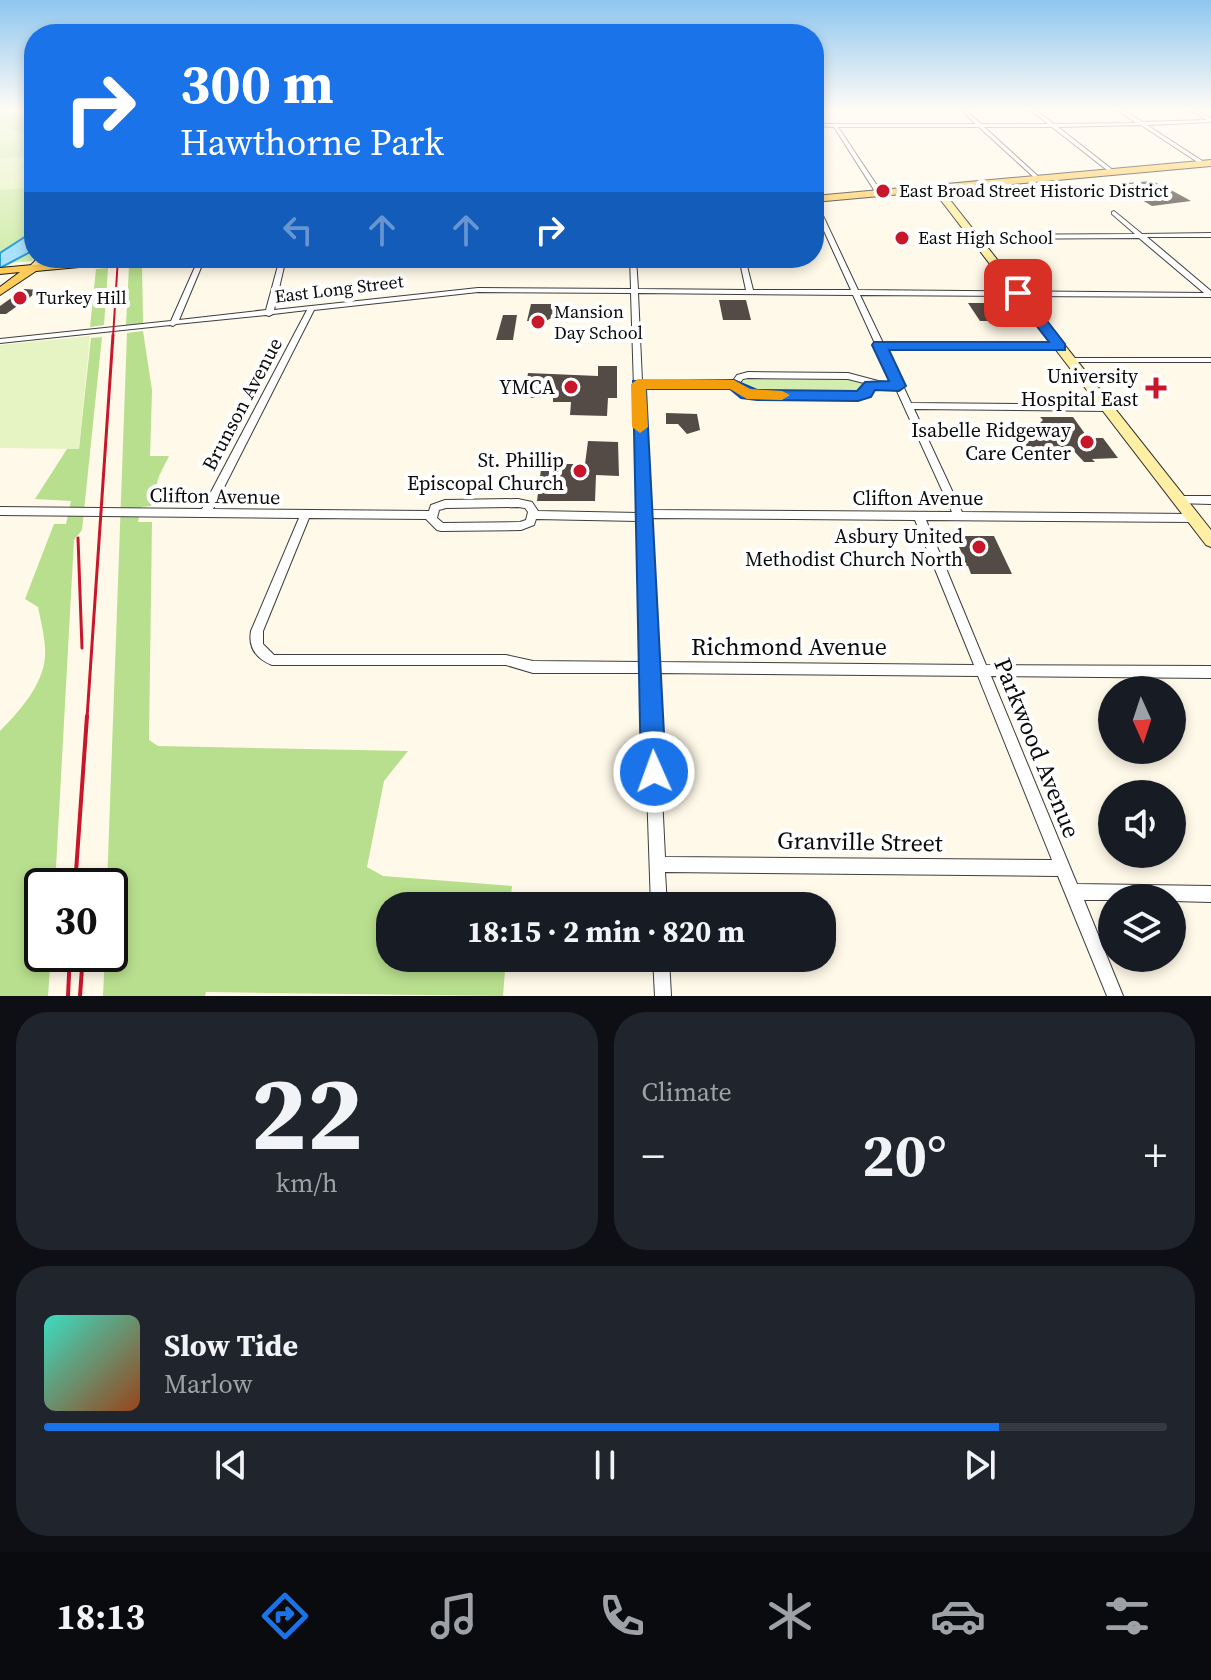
<!DOCTYPE html>
<html lang="en">
<head>
<meta charset="utf-8">
<style>
  :root { --surface:#171b24; --page:#20242c; --text:#f1f3f6; --muted:#9ea1a6; --line:#363941; --accent:#1a73e8 }
  body { margin:0; font-family:"Source Serif 4",serif; background:var(--page); color:var(--text); height:100vh; display:flex; flex-direction:column; font-size:30px; white-space:nowrap }
  * { box-sizing:border-box; margin:0 }
  p { font-size:26px; color:var(--muted) }
  .icon { flex:none; width:44px; height:44px; fill:none; stroke:currentColor; stroke-width:2; stroke-linecap:round; stroke-linejoin:round }
  .map { position:relative; height:996px; overflow:hidden }
  .panel { display:flex; flex-direction:column; gap:16px; padding:16px; background:#0d0f14; flex:1 }
  .panel>* { flex:none }
  .banner { position:absolute; left:24px; top:24px; width:800px; height:244px; border-radius:32px; box-shadow:0 4px 12px #0003; background:#1a73e8; color:#fff; overflow:hidden }
  .needle { width:52px; rotate:177deg }
  .fabs { position:absolute; left:1098px; top:676px; display:grid; gap:16px }
  .fabs a { display:grid; place-items:center; width:88px; height:88px; border-radius:50%; background:var(--surface); box-shadow:0 4px 12px #0003; font-size:40px }
  .speed { position:absolute; left:24px; top:868px; display:flex; gap:16px; font-size:40px; font-weight:700; text-align:center }
  .speed>* { display:grid; place-content:center; width:104px; height:104px; border-radius:50%; background:var(--surface); box-shadow:0 4px 12px #0003; line-height:1 }
  .speed .limit { border:4px solid #111; border-radius:12px; background:#fff; color:#111 }
  .pin { position:absolute; display:grid; place-items:center; width:68px; height:68px; color:#fff; margin:-34px; border-radius:16px; box-shadow:0 4px 12px #0006 }
  .me { position:absolute; width:88px; margin:-44px; rotate:358deg; stroke-linejoin:round; filter:drop-shadow(0 0 6px #0008) }
  .turn { display:flex; align-items:center; gap:28px; height:168px; padding:0 24px; font-size:36px }
  .turn .icon { width:104px; height:104px; stroke-width:2.5 }
  .turn b { display:block; font-size:56px; line-height:68px }
  .lanes { display:flex; align-items:center; height:76px; padding:0 24px; background:#0003; justify-content:center; gap:40px; direction:ltr }
  .lanes .off { opacity:.35 }
  .big { font-size:60px; font-weight:700; line-height:1.1 }
  .panel .tile { flex:1; display:flex; flex-direction:column; justify-content:center; gap:12px; min-width:0; padding:0 28px; border-radius:32px; background:var(--page) }
  .panel .dial { align-items:center; gap:0 }
  .dial b { font-size:104px; line-height:1 }
  .song { display:flex; align-items:center; gap:24px }
  .cover { width:96px; height:96px; border-radius:12px; background:linear-gradient(135deg,hsl(170 70% 55%),hsl(20 70% 35%)) }
  .played { height:8px; border-radius:4px; background:linear-gradient(90deg,var(--accent) 85%,var(--line) 85%) }
  .keys { display:flex; justify-content:space-around; direction:ltr }
  .heat { display:flex; justify-content:space-between; align-items:center; font-size:44px; direction:ltr }
  .panel .tiles { flex:1; display:grid; gap:16px; grid-template-columns:1fr 1fr }
  .tile:last-child { grid-column:span 2 }
  .trip { position:absolute; left:376px; top:892px; width:460px; height:80px; border-radius:32px; background:var(--surface); box-shadow:0 4px 12px #0003; font-weight:700; line-height:80px; text-align:center }
  .tab-bar { display:flex; height:128px; justify-content:space-around; align-items:center; background:#090b0e; color:var(--muted) }
  .tab-bar .icon { width:56px; height:56px }
  .tab-bar .current { color:var(--accent) }
  .tab-bar b { font-size:36px; color:var(--text) }
  .map>svg:first-child { display:block }
  .green { fill:#d3edaf }
  .forest { fill:#b8df8d }
  .pitch { fill:#e6f3c2 }
  .water { fill:#a8e2fc; stroke:#289fdb; stroke-width:2 }
  .building { fill:#554b46 }
  .lines { fill:none; stroke-linecap:round; stroke-linejoin:round }
  .street-casing { stroke:#3e3e3e; stroke-width:2 }
  .secondary-casing { stroke:#2d2d2d; stroke-width:2 }
  .primary-casing { stroke:#1c1c1c; stroke-width:2 }
  .street { fill:#fff; fill-rule:evenodd }
  .secondary { fill:#ffefa4; fill-rule:evenodd }
  .primary { fill:#ffcc59; fill-rule:evenodd }
  .rail-far2 { stroke:#c8162b; stroke-width:2 }
  .rail-far1 { stroke:#c8162b; stroke-width:3 }
  .rail { stroke:#c8162b; stroke-width:4 }
  .route { fill:#1a73e8; stroke:#114b97; stroke-width:2 }
  .slow { fill:#f59e0b }
  .poi-dot { fill:#c8162b; stroke:#fff; stroke-width:3 }
  .labels { text-anchor:middle; stroke-width:8; stroke-linejoin:round; paint-order:stroke }
  .far-poi-label { font-size:18px; fill:#0b0b0b; stroke:#fff; text-anchor:start }
  .far-street-label { font-size:18px; fill:#0b0b0b; stroke:#fff }
  .poi-label { font-size:20px; fill:#0b0b0b; stroke:#fff; text-anchor:end }
  .street-label { font-size:20px; fill:#0b0b0b; stroke:#fff }
  .near-street-label { font-size:24px; fill:#0b0b0b; stroke:#fff }
</style>
</head>
<body>
<div class="map">
<svg width="1211" height="996" viewBox="0 0 1211 996">
  <rect width="100%" height="100%" fill="#fff9e9"/>
  <g class="green">
    <polygon points="0,110 34,110 35,258 32,261 0,264"/>
    <polygon points="748,379 851,379 863,384 864,389 857,393 756,392 742,386 742,381"/>
  </g>
  <g class="forest">
    <polygon points="0,110 7,110 34,123 34,139 0,123"/>
    <polygon points="142,264 143,323 126,325 129,266"/>
    <polygon points="108,268 104,325 90,327 96,269"/>
    <polygon points="143,331 152,390 150,456 169,456 159,476 151,506 141,507 138,522 152,522 149,740 158,746 408,751 384,781 367,867 383,876 512,886 510,906 390,906 390,958 506,958 503,996 206,992 205,996 103,996 105,954 110,954 110,886 107,886 127,333"/>
    <path d="M102,337L82,530L74,540L55,886H42V954H51L48,996H0V731C19,712 43,685 45,657C46,641 41,622 38,607L25,599L54,524H66L71,501L35,499L67,449L79,448L91,338Z"/>
  </g>
  <g class="pitch">
    <polygon points="30,156 21,168 34,167 34,180 26,188 0,190 0,159"/>
    <polygon points="90,336 79,449 0,448 0,345"/>
  </g>
  <polygon class="water" points="34,231 34,250 0,268 0,253"/>
  <g class="building">
    <polygon points="1152,181 1171,190 1191,201 1152,206 1115,184"/>
    <polygon points="24,289 40,290 6,314 0,314 0,306"/>
    <polygon points="719,300 746,300 751,320 723,320"/>
    <polygon points="968,303 986,303 1000,321 980,321"/>
    <polygon points="531,304 552,304 556,307 555,316 544,322 527,321"/>
    <polygon points="503,315 517,315 513,340 496,340"/>
    <polygon points="598,366 617,366 617,398 608,398 607,416 570,415 571,402 553,402 553,398 524,398 528,373 598,376"/>
    <polygon points="666,413 697,414 700,430 687,434 678,424 666,424"/>
    <polygon points="1040,417 1073,417 1088,438 1103,438 1118,458 1092,459 1095,462 1084,462 1073,450 1025,450 1011,427 1033,430 1043,420"/>
    <polygon points="588,441 618,442 619,476 596,475 595,501 537,501 541,469 550,469 551,464 585,464"/>
    <polygon points="954,536 994,536 1012,574 971,574 968,566 962,566 959,558 964,558"/>
  </g>
  <g class="lines">
    <defs>
      <g id="street">
        <polygon points="961,110 965,110 981,124 1048,124 1031,110 1035,110 1054,124 1136,123 1118,110 1122,110 1143,122 1207,120 1190,110 1195,110 1211,118 1211,122 1147,125 1207,164 1202,165 1141,125 1058,127 1114,171 1114,173 1112,174 1052,127 984,127 1040,178 1040,180 1038,181 979,127 838,127 882,193 879,195 876,193 834,127 814,126 814,124 976,124"/>
        <path d="M814,201L817,203L858,290L1204,293L1139,238L974,239L971,237L974,235L1135,234L1112,214V212L1114,211L1142,234L1211,233V237H1147L1211,291V297L860,295L883,343L1060,345L1064,347L1060,349L885,347L911,403L1108,405L1112,408L1108,411L914,409L962,512L1193,514L1197,515L1198,518L1197,521L1193,522L926,520L986,665L1211,666V678L991,676L1077,884L1211,886V902L1172,901V898H1112V900H1084L1123,996H1107L1058,876L665,872L667,906H651L643,673H533L506,665H272C257,659 248,648 251,631L299,518L0,515V507L202,509L307,310L273,314L269,316L266,315L176,324L173,326L170,325L0,343V339L171,321L199,258H205L179,320L266,310L280,258H286L274,310L478,288L631,289L630,258H636L638,289L746,290L739,258H745L753,290H851L814,209ZM478,292L631,293L638,513L538,511L532,502L518,499L445,500L431,505L429,511L213,509L314,310ZM638,293L853,295L893,383L878,381L848,373L748,372L737,375L732,382L642,381ZM748,378L848,379L868,384L863,392L858,393L757,392H749L739,384L743,379ZM875,386L896,389L952,512L648,510L642,387L732,388L744,396L757,398L858,399L869,396ZM518,507L525,508L528,512L526,520L520,522L443,523L437,518L439,510L446,508ZM309,518L426,519L437,530L441,531L521,530L534,525L536,519L638,521L643,662L533,661L506,655H274L263,644V631ZM649,518L915,520L974,665L655,662ZM656,673L978,676L1052,860L665,857Z"/>
        <polygon points="1067,358 1211,358 1211,362 1070,362 1066,360"/>
        <polygon points="1179,496 1211,496 1211,504 1175,503 1174,500 1175,497"/>
        <polygon points="653,958 669,958 671,996 655,996"/>
      </g>
      <g id="secondary">
        <polygon points="936,186 939,186 1211,530 1211,547 1206,545 933,190 933,186"/>
        <polygon points="38,258 48,258 36,270 30,270 28,268"/>
      </g>
      <g id="primary">
        <polygon points="1211,160 1211,166 814,202 814,196"/>
        <polygon points="108,258 149,258 144,261 36,271 0,295 0,287 20,272 0,274 0,268"/>
      </g>
    </defs>
    <use href="#street" class="street-casing"/>
    <use href="#secondary" class="secondary-casing"/>
    <use href="#primary" class="primary-casing"/>
    <use href="#street" class="street"/>
    <use href="#secondary" class="secondary"/>
    <use href="#primary" class="primary"/>
    <polyline class="rail-far2" points="113,337 118,258"/>
    <g class="rail-far1">
      <polyline points="78,538 82,648"/>
      <polyline points="87,718 113,335"/>
    </g>
    <g class="rail">
      <polyline points="75,886 87,716"/>
      <polyline points="68,996 70,954"/>
      <polyline points="80,996 83,954"/>
    </g>
  </g>
  <linearGradient id="sky" x2="0" y2="1"><stop stop-color="#8ec6f0"/><stop offset="0.44" stop-color="#fffcf5"/><stop offset="1" stop-color="#fffcf5" stop-opacity="0"/></linearGradient>
  <rect width="1211" height="249" fill="url(#sky)"/>
  <polygon class="route" points="1018,289 1023,290 1065,344 1065,350 889,350 906,386 899,391 875,390 871,397 858,401 757,400 741,398 730,389 646,389 666,772 663,780 654,784 645,780 641,772 633,381 734,380 757,390 857,391 865,382 889,381 872,345 874,342 1049,342 1011,293"/>
  <polygon class="slow" points="638,379 734,380 750,389 782,391 790,395 782,400 747,399 730,389 646,389 648,427 640,433 632,427 631,384"/>
  <g class="poi-dot">
    <circle cx="883" cy="191" r="8"/>
    <circle cx="902" cy="238" r="8"/>
    <circle cx="20" cy="298" r="8"/>
    <circle cx="538" cy="322" r="8"/>
    <circle cx="571" cy="387" r="8"/>
    <path d="M1152 376h8v8h8v8h-8v8h-8v-8h-8v-8h8z"/>
    <circle cx="1087" cy="442" r="8"/>
    <circle cx="580" cy="471" r="8"/>
    <circle cx="979" cy="547" r="8"/>
  </g>
  <g class="labels">
    <g class="far-poi-label">
      <text x="899" y="197">East Broad Street Historic District</text>
      <text x="918" y="244">East High School</text>
      <text x="36" y="304">Turkey Hill</text>
      <text x="554" y="318">Mansion<tspan x="554" dy="21">Day School</tspan></text>
    </g>
    <g class="far-street-label">
      <text transform="translate(339 289) rotate(-7)" y="6">East Long Street</text>
    </g>
    <g class="poi-label">
      <text x="1138" y="383">University<tspan x="1138" dy="23">Hospital East</tspan></text>
      <text x="555" y="394">YMCA</text>
      <text x="1071" y="437">Isabelle Ridgeway<tspan x="1071" dy="23">Care Center</tspan></text>
      <text x="564" y="467">St. Phillip<tspan x="564" dy="23">Episcopal Church</tspan></text>
      <text x="963" y="543">Asbury United<tspan x="963" dy="23">Methodist Church North</tspan></text>
    </g>
    <g class="street-label">
      <text transform="translate(242 404) rotate(-62)" y="7">Brunson Avenue</text>
      <text transform="translate(215 496) rotate(1)" y="7">Clifton Avenue</text>
      <text x="918" y="505">Clifton Avenue</text>
    </g>
    <g class="near-street-label">
      <text x="789" y="655">Richmond Avenue</text>
      <text transform="translate(1037 748) rotate(68)" y="8">Parkwood Avenue</text>
      <text transform="translate(860 842) rotate(1)" y="8">Granville Street</text>
    </g>
  </g>
</svg>
<div class="fabs">
<a><svg class="needle" viewBox="-14 -14 28 28"><path d="M0-13l5 13h-10z" fill="#e53935"/><path d="M0 13l5-13h-10z" fill="#9ea1a6"/></svg></a>
<a><svg class="icon" aria-label="sound" viewBox="0 0 24 24"><path d="M4 9h4l5-4v14l-5-4H4zM17 9q2 3 0 6"/></svg></a>
<a><svg class="icon" aria-label="layers" viewBox="0 0 24 24"><path d="M12 4l9 5-9 5-9-5zM3 14l9 5 9-5"/></svg></a>
</div>
<div class="speed"><div class="limit">30</div></div>
<div class="pin" style="left:1018px;top:293px;background:#d93025"><svg class="icon" aria-label="arrive" viewBox="0 0 24 24"><path d="M6 21V4h12l-3 4 3 4H6"/></svg></div>
<svg class="me" style="left:654px;top:772px" viewBox="-20 -20 40 40"><circle r="17" fill="#1a73e8" stroke="#fff" stroke-width="3"/><path d="M0-11L8 9 0 5-8 9z" fill="#fff"/></svg>
<div class="trip">18:15 · 2 min · 820 m</div>
<div class="banner">
<div class="turn"><svg class="icon" aria-label="right" viewBox="0 0 24 24"><path d="M7 20v-9h11M14 6l5 5-5 5"/></svg><div><b>300 m</b>Hawthorne Park</div></div>
<div class="lanes"><svg class="icon off" aria-label="left" viewBox="0 0 24 24"><path d="M17 20v-9H6M10 6l-5 5 5 5"/></svg><svg class="icon off" aria-label="ahead" viewBox="0 0 24 24"><path d="M12 20V5M6 11l6-6 6 6"/></svg><svg class="icon off" aria-label="ahead" viewBox="0 0 24 24"><path d="M12 20V5M6 11l6-6 6 6"/></svg><svg class="icon" aria-label="right" viewBox="0 0 24 24"><path d="M7 20v-9h11M14 6l5 5-5 5"/></svg></div>
</div>
</div>
<section class="panel">
<div class="tiles">
<div class="tile dial"><b>22</b><p>km/h</p></div>
<div class="tile"><p>Climate</p>
<div class="heat"><a>−</a><b class="big">20°</b><a>+</a></div>
</div>
<div class="tile">
<div class="song"><i class="cover"></i><div><b>Slow Tide</b><p>Marlow</p></div></div>
<div class="played"></div>
<div class="keys"><svg class="icon" aria-label="previous" viewBox="0 0 24 24"><path d="M18 5L8 12l10 7zM5 5v14"/></svg><svg class="icon" aria-label="pause" viewBox="0 0 24 24"><path d="M8 5v14M16 5v14"/></svg><svg class="icon" aria-label="next" viewBox="0 0 24 24"><path d="M6 5l10 7-10 7zM19 5v14"/></svg></div>
</div>
</div>
</section>
<nav class="tab-bar">
<b>18:13</b>
<svg class="icon current" aria-label="directions" viewBox="0 0 24 24"><path d="M12 3l9 9-9 9-9-9zM9 14v-3h6M13 9l2 2-2 2"/></svg>
<svg class="icon" aria-label="music" viewBox="0 0 24 24"><path d="M9 18V5l10-2v13"/><circle cx="6" cy="18" r="3"/><circle cx="16" cy="16" r="3"/></svg>
<svg class="icon" aria-label="phone" viewBox="0 0 24 24"><path d="M5 4h4l2 5-3 2q2 4 5 5l2-3 5 2v4C11 20 4 13 5 4z"/></svg>
<svg class="icon" aria-label="climate" viewBox="0 0 24 24"><path d="M12 3v18M4 7l16 10M4 17L20 7"/></svg>
<svg class="icon" aria-label="car" viewBox="0 0 24 24"><path d="M5 17H2v-5l4-1 3-4h7l3 4 3 1v5h-3M9 17h6M6 11h13"/><circle cx="7" cy="17" r="2"/><circle cx="17" cy="17" r="2"/></svg>
<svg class="icon" aria-label="filters" viewBox="0 0 24 24"><path d="M4 7h16M4 17h16"/><circle cx="9" cy="7" r="2"/><circle cx="15" cy="17" r="2"/></svg>
</nav>
</body>
</html>
